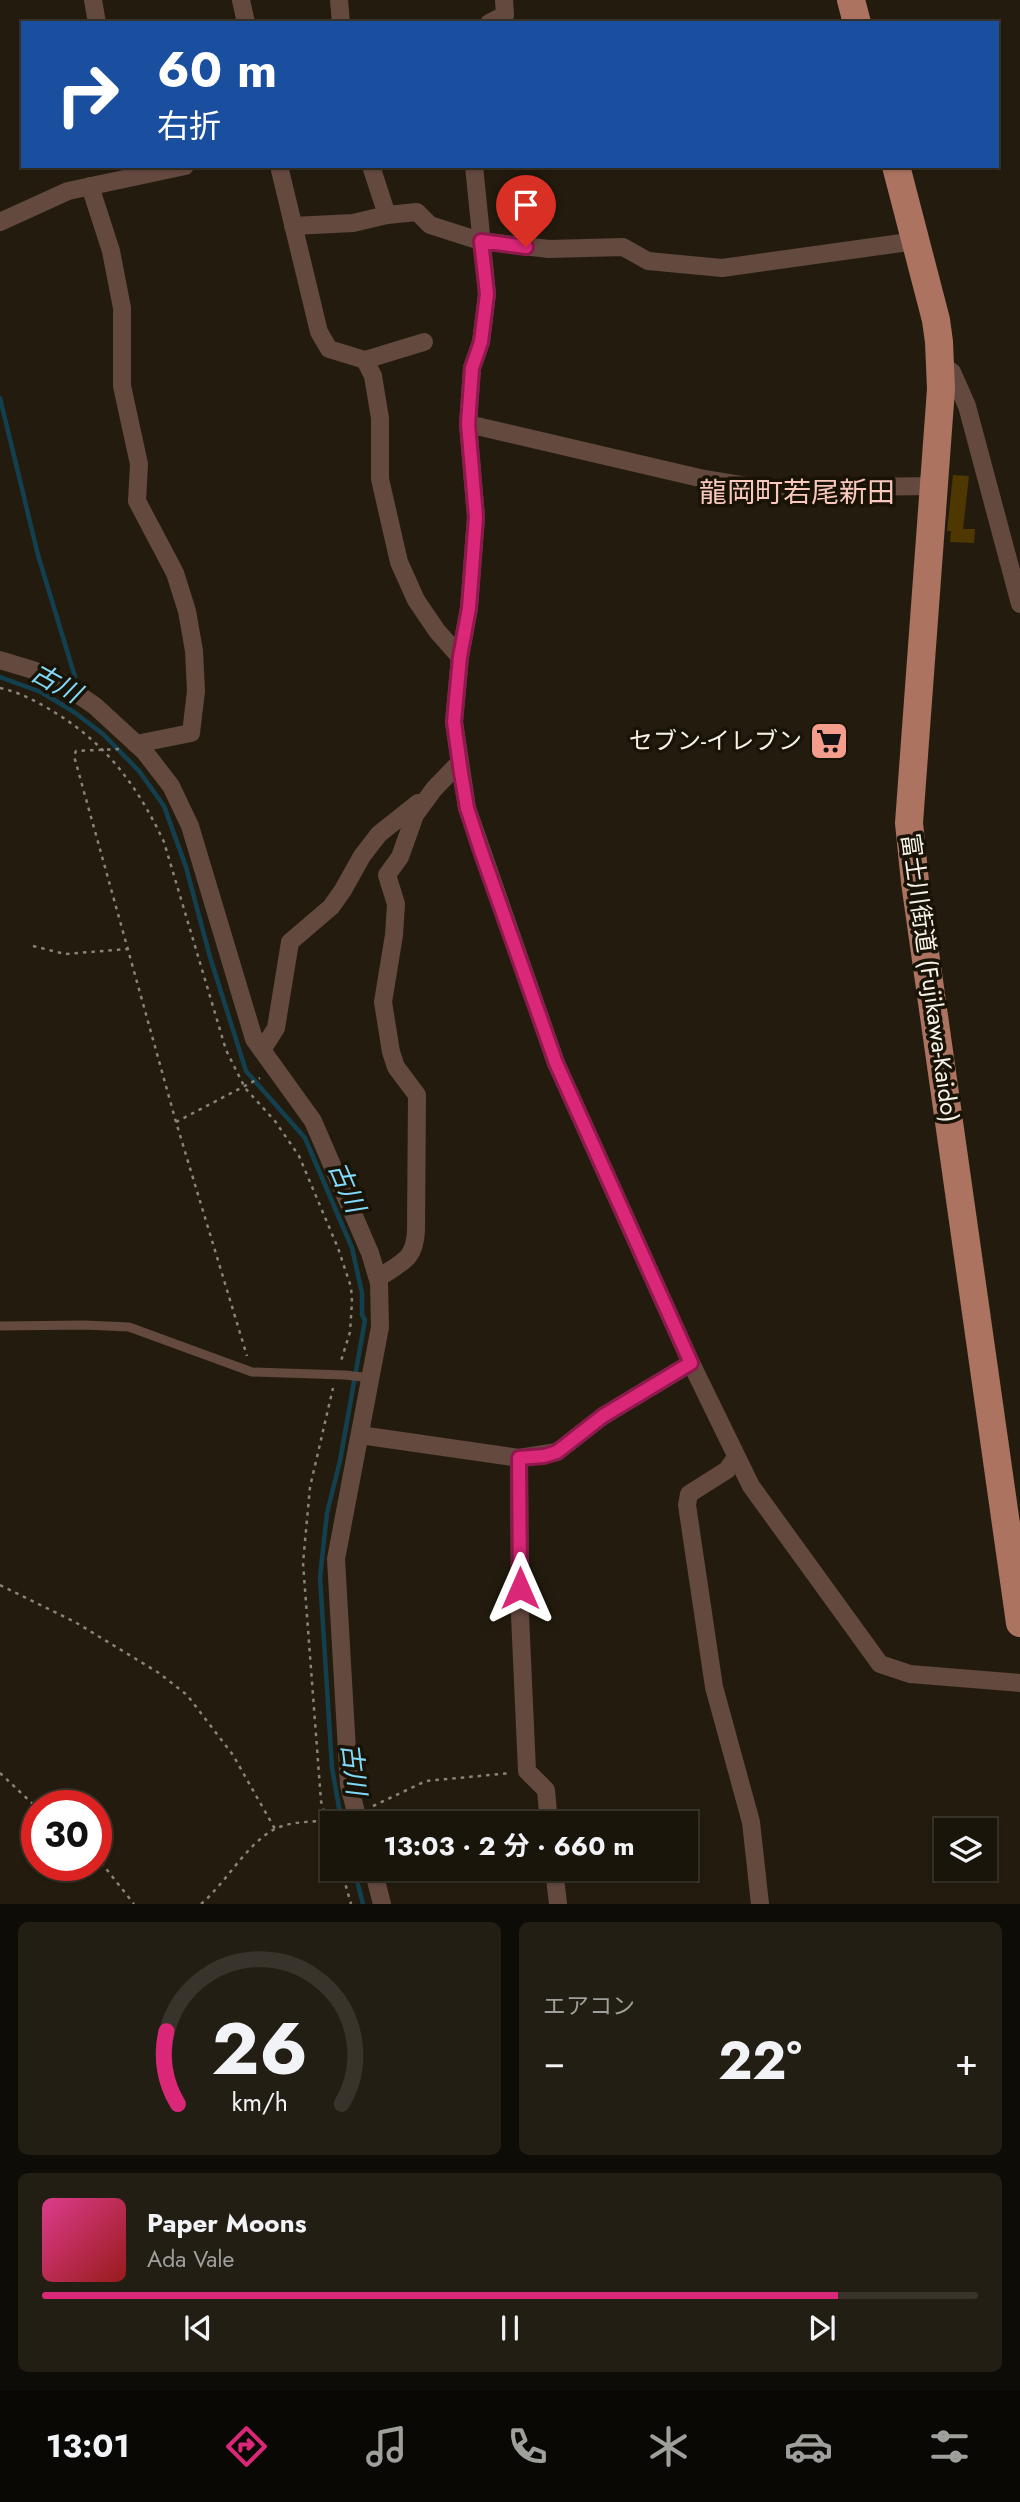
<!DOCTYPE html>
<html lang="ja">
<head>
<meta charset="utf-8">
<style>
  :root { --surface:#1a150a; --page:#231e13; --text:#f1f3f6; --muted:#9f9f9c; --line:#38342b; --accent:#db2777 }
  body { margin:0; font-family:Jost,"Noto Sans JP",sans-serif; background:var(--page); color:var(--text); height:100vh; display:flex; flex-direction:column; font-size:26px; white-space:nowrap }
  * { box-sizing:border-box; margin:0 }
  p { font-size:23px; color:var(--muted) }
  .icon { flex:none; width:38px; height:38px; fill:none; stroke:currentColor; stroke-width:2; stroke-linecap:round; stroke-linejoin:round }
  .map { position:relative; height:1904px; overflow:hidden }
  .side { display:flex; flex-direction:column; gap:18px; padding:18px; background:#0e0c06; flex:1 }
  .side>* { flex:none }
  .top-card { position:absolute; left:21px; top:21px; width:978px; height:147px; border-radius:0px; box-shadow:0 2px 5px #0004,0 0 0 2px var(--line); background:#1a4fa0; color:#fff; overflow:hidden }
  .tools { position:absolute; left:934px; top:1818px; display:grid; gap:14px }
  .tools a { display:grid; place-items:center; width:63px; height:63px; border-radius:0px; background:var(--surface); box-shadow:0 2px 5px #0004,0 0 0 2px var(--line); font-size:35px }
  .speed { position:absolute; left:21px; top:1790px; display:flex; gap:14px; font-size:35px; font-weight:700; text-align:center }
  .speed>* { display:grid; place-content:center; width:91px; height:91px; border-radius:50%; background:var(--surface); box-shadow:0 2px 5px #0004,0 0 0 2px var(--line); line-height:1 }
  .speed .limit { border:10px solid #d22; background:#fff; color:#111 }
  .pin { position:absolute; display:grid; place-items:center; width:60px; height:60px; color:#fff; margin:-72px -30px; border-radius:50% 50% 50% 0; rotate:-45deg; box-shadow:0 0 7px #0007 }
  .pin .icon { rotate:45deg }
  .me { position:absolute; width:77px; margin:-38px; rotate:0deg; stroke-linejoin:round; filter:drop-shadow(0 0 5px #0008) }
  .turn { display:flex; align-items:center; gap:24px; height:147px; padding:0 21px; font-size:32px }
  .turn .icon { width:91px; height:91px; stroke-width:2.5 }
  .turn b { display:block; font-size:49px; line-height:60px }
  .big { font-size:52px; font-weight:700; line-height:1.1 }
  .side .card { flex:1; display:flex; flex-direction:column; justify-content:center; gap:10px; min-width:0; padding:0 24px; border-radius:10px; background:var(--page) }
  .side .dial { align-items:center; gap:0 }
  .dial svg { height:182px; overflow:visible; fill:none; stroke:var(--line); stroke-width:7; stroke-linecap:round; text-anchor:middle }
  .dial text { fill:var(--text); stroke:none }
  .song { display:flex; align-items:center; gap:21px }
  .cover { width:84px; height:84px; border-radius:10px; background:linear-gradient(135deg,hsl(330 70% 55%),hsl(0 70% 35%)) }
  .played { height:7px; border-radius:4px; background:linear-gradient(90deg,var(--accent) 85%,var(--line) 85%) }
  .keys { display:flex; justify-content:space-around; direction:ltr }
  .heat { display:flex; justify-content:space-between; align-items:center; font-size:38px; direction:ltr }
  .side .tiles { flex:1; display:grid; gap:18px; grid-template-columns:1fr 1fr }
  .card:last-child { grid-column:span 2 }
  .trip { position:absolute; left:320px; top:1811px; width:378px; height:70px; border-radius:0px; background:var(--surface); box-shadow:0 2px 5px #0004,0 0 0 2px var(--line); font-weight:700; line-height:70px; text-align:center }
  .menu { display:flex; height:112px; justify-content:space-around; align-items:center; background:#0a0804; color:var(--muted) }
  .menu .icon { width:49px; height:49px }
  .menu .selected { color:var(--accent) }
  .menu b { font-size:32px; color:var(--text) }
  .map>svg:first-child { display:block }
  .lines { fill:none; stroke-linecap:round; stroke-linejoin:round }
  .stream { stroke:#13404f; stroke-width:4.5 }
  .building { fill:#4e3700 }
  .path { stroke:#8a8478; stroke-width:2.5; stroke-dasharray:3.5 5; stroke-linecap:butt }
  .service { stroke:#64493f; stroke-width:9 }
  .minor { stroke:#64493f; stroke-width:18 }
  .primary { stroke:#ab7360; stroke-width:28 }
  .route-casing { stroke:#8e194d; stroke-width:18 }
  .route { stroke:#db2777; stroke-width:12 }
  .labels { text-anchor:middle; stroke-width:7; stroke-linejoin:round; paint-order:stroke }
  .poi-label { font-size:24px; fill:#f7f2e9; stroke:#191306; text-anchor:end }
  .street-label { font-size:24px; fill:#f7f2e9; stroke:#191306 }
  .water-label { font-size:26px; font-style:italic; fill:#81dafb; stroke:#191306 }
  .quarter-label { font-size:28px; fill:#fac7bd; stroke:#191306 }
</style>
</head>
<body>
<div class="map">
<svg width="1020" height="1904" viewBox="0 0 1020 1904">
  <rect width="100%" height="100%" fill="#231c0e"/>
  <g class="lines">
    <g class="stream">
      <polyline points="0,398 38,555 75,677 71,683"/>
      <polyline points="0,677 41,692 74,712 103,734 139,771 164,806 186,867 210,957 246,1071 305,1138 352,1248 362,1293 362,1315 365,1320 340,1461 327,1513 320,1577 332,1768 342,1824"/>
      <polyline points="354,1869 363,1904"/>
    </g>
  </g>
  <polygon class="building" points="953,475 969,476 963,529 975,529 974,543 950,542 951,531 947,531"/>
  <g class="lines">
    <g class="path">
      <path d="M0,688C19,692 38,702 54,712C107,744 138,787 164,842L226,1050L245,1088L275,1121L299,1156L338,1248L351,1287L352,1301L350,1332L341,1361"/>
      <polyline points="119,749 76,751 74,756 176,1122 247,1356"/>
      <polyline points="33,946 65,954 128,949"/>
      <polyline points="176,1122 260,1078"/>
      <polyline points="0,1585 75,1622 159,1673 187,1695 233,1755 275,1829"/>
      <polyline points="0,1773 37,1808"/>
      <polyline points="373,1806 426,1781 511,1773"/>
      <polyline points="332,1845 321,1801 303,1563 310,1487 333,1388"/>
      <polyline points="96,1856 134,1904"/>
      <polyline points="341,1869 351,1904"/>
      <path d="M201,1904C226,1883 247,1843 275,1829C295,1819 319,1824 340,1817"/>
    </g>
    <polyline class="service" points="0,1326 84,1325 129,1327 252,1372 345,1375 371,1378"/>
    <g class="minor">
      <polyline points="93,0 97,23"/>
      <polyline points="241,0 246,23"/>
      <polyline points="339,0 341,23"/>
      <polyline points="489,23 505,15 504,0"/>
      <polyline points="279,166 319,332 329,349 365,360 373,376 380,418 380,479 399,562 416,600 437,631 460,657"/>
      <polyline points="371,166 387,215"/>
      <polyline points="474,166 487,294 481,342 472,368 468,424 476,517 469,608 460,657 454,722 467,808 556,1063 691,1363 751,1486 880,1664 910,1674 1020,1683"/>
      <polyline points="90,186 111,251 122,308 122,386 139,464 137,501 175,573 187,611 194,651 196,691 191,733 136,744"/>
      <polyline points="0,222 68,191 185,166"/>
      <polyline points="293,226 353,223 387,215 417,212 430,225 480,241 549,249 623,247 648,261 722,268 916,241"/>
      <polyline points="365,360 424,342"/>
      <polyline points="940,364 952,372 967,406 1020,604"/>
      <polyline points="468,424 704,479 759,488 935,486"/>
      <polyline points="0,660 33,670 60,682 95,706 144,751 171,786 190,826 254,1039 313,1121 370,1253 379,1283 380,1327 336,1559 349,1785 359,1824"/>
      <polyline points="262,1050 276,1028 290,942 331,907 343,890 362,856 379,834 418,803"/>
      <path d="M383,1275C404,1261 415,1258 416,1230L417,1095L396,1067L391,1052L383,1002L394,935L396,904L387,875L400,857L415,815L434,789L459,763"/>
      <polyline points="360,1435 519,1458 557,1452 603,1416 691,1363"/>
      <polyline points="736,1457 727,1470 689,1494 687,1505 714,1687 751,1822 760,1904"/>
      <polyline points="519,1458 520,1615 527,1771 546,1790 549,1824"/>
      <polyline points="373,1869 382,1904"/>
      <polyline points="554,1869 558,1904"/>
    </g>
    <g class="primary">
      <polyline points="851,0 857,23"/>
      <polyline points="896,166 936,320 939,342 941,389 909,823 915,882 1020,1623"/>
    </g>
  </g>
  <g class="lines">
    <defs>
      <polyline id="route" points="520,1588 519,1458 544,1456 557,1452 603,1416 691,1363 556,1063 481,851 467,808 461,773 454,722 460,657 469,608 476,517 468,424 472,368 481,342 487,294 481,241 526,247"/>
    </defs>
    <use href="#route" class="route-casing"/>
    <use href="#route" class="route"/>
  </g>
  <defs>
    <symbol id="supermarket-square" viewBox="-11 -11 22 22"><rect x="-9" y="-9" width="18" height="18" rx="4" fill="#f59d8d" stroke="#191306"/><path d="M-6-5.5h2.5l.6 2H6L4.5 2H-2.5L-4.4-4H-6ZM-1.5 3.2a1.3 1.3 0 1 0 .1 0ZM3 3.2a1.3 1.3 0 1 0 .1 0Z" fill="#111"/></symbol>
  </defs>
  <g fill-rule="evenodd">
    <use href="#supermarket-square" x="807" y="719" width="44" height="44"/>
  </g>
  <g class="labels">
    <g class="poi-label">
      <text x="802" y="749">セブン-イレブン</text>
    </g>
    <g class="street-label">
      <text transform="translate(930 978) rotate(82)" y="8">富士川街道 (Fujikawa-Kaido)</text>
    </g>
    <g class="water-label">
      <text transform="translate(56 683) rotate(29)" y="9">古川</text>
      <text transform="translate(347 1187) rotate(67)" y="9">古川</text>
      <text transform="translate(354 1769) rotate(83)" y="9">古川</text>
    </g>
    <g class="quarter-label">
      <text x="797" y="502">龍岡町若尾新田</text>
    </g>
  </g>
</svg>
<div class="tools">
<a><svg class="icon" aria-label="layers" viewBox="0 0 24 24"><path d="M12 4l9 5-9 5-9-5zM3 14l9 5 9-5"/></svg></a>
</div>
<div class="speed"><div class="limit">30</div></div>
<div class="pin" style="left:526px;top:247px;background:#d93025"><svg class="icon" aria-label="arrive" viewBox="0 0 24 24"><path d="M6 21V4h12l-3 4 3 4H6"/></svg></div>
<svg class="me" style="left:520px;top:1588px" viewBox="-20 -20 40 40"><path d="M0-17L14 15 0 8-14 15z" fill="#db2777" stroke="#fff" stroke-width="4"/></svg>
<div class="trip">13:03 · 2 分 · 660 m</div>
<div class="top-card">
<div class="turn"><svg class="icon" aria-label="right" viewBox="0 0 24 24"><path d="M7 20v-9h11M14 6l5 5-5 5"/></svg><div><b>60 m</b>右折</div></div>
</div>
</div>
<section class="side">
<div class="tiles">
<div class="card dial"><svg viewBox="0 0 100 80">
<path d="M14 69A42 42 0 1 1 86 69"/>
<path d="M14 69A42 42 0 0 1 9 37" stroke="#db2777"/>
<text x="50" y="56" font-size="32" font-weight="700">26</text>
<text x="50" y="72" font-size="11">km/h</text>
</svg></div>
<div class="card"><p>エアコン</p>
<div class="heat"><a>−</a><b class="big">22°</b><a>+</a></div>
</div>
<div class="card">
<div class="song"><i class="cover"></i><div><b>Paper Moons</b><p>Ada Vale</p></div></div>
<div class="played"></div>
<div class="keys"><svg class="icon" aria-label="previous" viewBox="0 0 24 24"><path d="M18 5L8 12l10 7zM5 5v14"/></svg><svg class="icon" aria-label="pause" viewBox="0 0 24 24"><path d="M8 5v14M16 5v14"/></svg><svg class="icon" aria-label="next" viewBox="0 0 24 24"><path d="M6 5l10 7-10 7zM19 5v14"/></svg></div>
</div>
</div>
</section>
<nav class="menu">
<b>13:01</b>
<svg class="icon selected" aria-label="directions" viewBox="0 0 24 24"><path d="M12 3l9 9-9 9-9-9zM9 14v-3h6M13 9l2 2-2 2"/></svg>
<svg class="icon" aria-label="music" viewBox="0 0 24 24"><path d="M9 18V5l10-2v13"/><circle cx="6" cy="18" r="3"/><circle cx="16" cy="16" r="3"/></svg>
<svg class="icon" aria-label="phone" viewBox="0 0 24 24"><path d="M5 4h4l2 5-3 2q2 4 5 5l2-3 5 2v4C11 20 4 13 5 4z"/></svg>
<svg class="icon" aria-label="climate" viewBox="0 0 24 24"><path d="M12 3v18M4 7l16 10M4 17L20 7"/></svg>
<svg class="icon" aria-label="car" viewBox="0 0 24 24"><path d="M5 17H2v-5l4-1 3-4h7l3 4 3 1v5h-3M9 17h6M6 11h13"/><circle cx="7" cy="17" r="2"/><circle cx="17" cy="17" r="2"/></svg>
<svg class="icon" aria-label="filters" viewBox="0 0 24 24"><path d="M4 7h16M4 17h16"/><circle cx="9" cy="7" r="2"/><circle cx="15" cy="17" r="2"/></svg>
</nav>
</body>
</html>
